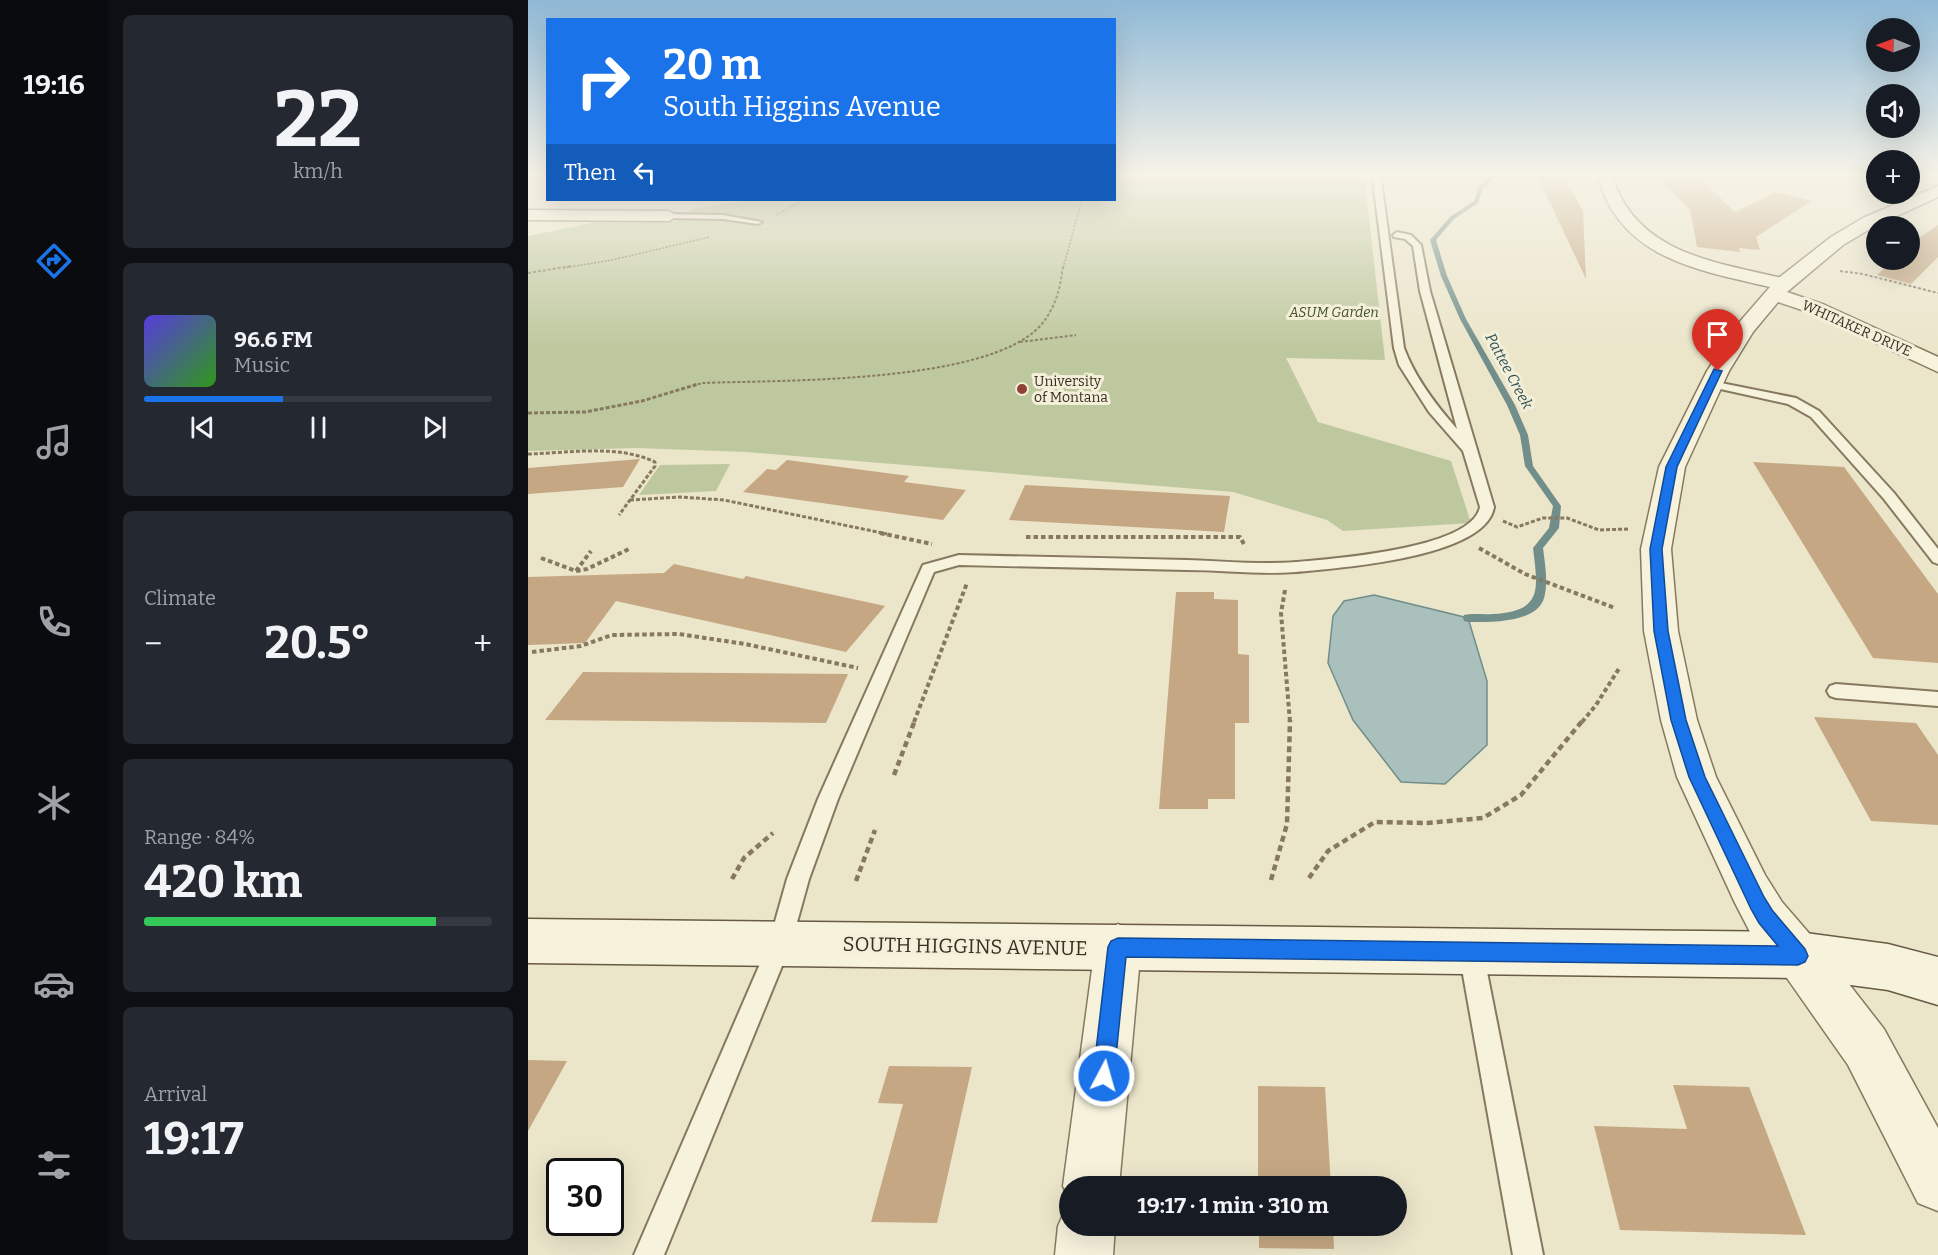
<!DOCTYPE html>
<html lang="en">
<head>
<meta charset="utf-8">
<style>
  :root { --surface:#171b24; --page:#242831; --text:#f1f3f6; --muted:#9ea1a6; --line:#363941; --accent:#1a73e8 }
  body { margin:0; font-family:Bitter,serif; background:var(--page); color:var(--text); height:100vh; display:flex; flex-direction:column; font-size:22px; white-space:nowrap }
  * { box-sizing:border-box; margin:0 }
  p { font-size:20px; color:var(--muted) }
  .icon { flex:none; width:33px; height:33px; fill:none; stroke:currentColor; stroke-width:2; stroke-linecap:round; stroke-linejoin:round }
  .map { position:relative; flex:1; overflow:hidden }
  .details { display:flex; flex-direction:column; gap:15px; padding:15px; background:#0d0f14; width:420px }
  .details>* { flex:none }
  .banner { position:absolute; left:18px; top:18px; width:570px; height:183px; border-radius:0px; box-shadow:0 6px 24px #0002; background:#1a73e8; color:#fff; overflow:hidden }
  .needle { width:39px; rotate:271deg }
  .tools { position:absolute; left:1338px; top:18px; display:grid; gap:12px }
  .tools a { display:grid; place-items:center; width:54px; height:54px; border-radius:50%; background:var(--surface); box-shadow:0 6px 24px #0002; font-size:30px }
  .speed { position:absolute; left:18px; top:1158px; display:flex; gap:12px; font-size:30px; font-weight:700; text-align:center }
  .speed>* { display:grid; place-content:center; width:78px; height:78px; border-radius:50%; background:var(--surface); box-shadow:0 6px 24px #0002; line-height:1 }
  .speed .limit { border:3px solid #111; border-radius:9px; background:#fff; color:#111 }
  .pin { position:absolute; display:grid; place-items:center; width:51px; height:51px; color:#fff; margin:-62px -26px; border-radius:50% 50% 50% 0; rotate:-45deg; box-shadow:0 0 6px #0007 }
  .pin .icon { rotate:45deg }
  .me { position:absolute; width:66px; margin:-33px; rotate:6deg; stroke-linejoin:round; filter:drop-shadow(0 0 4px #0008) }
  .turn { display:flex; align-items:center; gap:21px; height:126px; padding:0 18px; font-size:27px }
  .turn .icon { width:78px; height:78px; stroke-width:2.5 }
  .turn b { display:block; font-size:42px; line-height:51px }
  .then { display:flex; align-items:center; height:57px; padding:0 18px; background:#0003; gap:12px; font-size:22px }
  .big { font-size:45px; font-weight:700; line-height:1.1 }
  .details .tile { flex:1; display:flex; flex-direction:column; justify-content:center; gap:9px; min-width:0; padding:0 21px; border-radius:9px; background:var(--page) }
  .details .dial { align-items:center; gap:0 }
  .dial b { font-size:78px; line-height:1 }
  .song { display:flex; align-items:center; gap:18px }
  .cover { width:72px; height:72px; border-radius:9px; background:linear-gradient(135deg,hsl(250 70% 55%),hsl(110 70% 35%)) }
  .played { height:6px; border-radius:3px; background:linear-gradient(90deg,var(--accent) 40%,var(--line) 40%) }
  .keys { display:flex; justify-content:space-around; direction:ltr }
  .heat { display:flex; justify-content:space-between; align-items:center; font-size:33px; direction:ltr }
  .charge { height:9px; border-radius:4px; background:linear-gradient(90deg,#34c759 84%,var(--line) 0) }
  .trip { position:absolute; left:531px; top:1176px; width:348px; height:60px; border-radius:30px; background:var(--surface); box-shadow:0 6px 24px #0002; font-weight:700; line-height:60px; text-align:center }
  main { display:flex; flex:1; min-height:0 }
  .tabs { display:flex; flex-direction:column; width:108px; justify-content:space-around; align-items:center; background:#090b0e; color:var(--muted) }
  .tabs .icon { width:42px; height:42px }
  .tabs .on { color:var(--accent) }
  .tabs b { font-size:27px; color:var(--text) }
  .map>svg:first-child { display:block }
  .green { fill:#bec89e }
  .water { fill:#aac0bc; stroke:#718e8a; stroke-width:1.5 }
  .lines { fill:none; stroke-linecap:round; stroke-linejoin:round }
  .stream { fill:#718e8a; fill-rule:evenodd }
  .building { fill:#c5a883 }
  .service-casing { stroke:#867960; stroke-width:4 }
  .minor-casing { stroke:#867960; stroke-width:3 }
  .tertiary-casing { stroke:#867960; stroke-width:3 }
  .secondary-casing { stroke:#685a43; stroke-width:3 }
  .path-far4 { stroke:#867960; stroke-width:1.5; stroke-dasharray:2 1.5; stroke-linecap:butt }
  .path-far3 { stroke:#867960; stroke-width:2; stroke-dasharray:3 2; stroke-linecap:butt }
  .path-far2 { stroke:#867960; stroke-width:3; stroke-dasharray:4 2; stroke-linecap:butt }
  .path-far1 { stroke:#867960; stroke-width:4; stroke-dasharray:4.5 3; stroke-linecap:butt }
  .path { stroke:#867960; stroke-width:4.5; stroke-dasharray:6 4; stroke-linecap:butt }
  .service { fill:#f6f2dc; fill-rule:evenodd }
  .minor { fill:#f6f2dc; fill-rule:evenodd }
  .tertiary { fill:#f6f2dc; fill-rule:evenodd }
  .secondary { fill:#f6f2dc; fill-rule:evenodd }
  .route { fill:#1a73e8; stroke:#114b97; stroke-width:1.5 }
  .poi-dot { fill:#8f4136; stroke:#f3efd9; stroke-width:2 }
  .labels { text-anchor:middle; stroke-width:6; stroke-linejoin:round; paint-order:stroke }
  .far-park-label { font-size:14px; font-style:italic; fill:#43522a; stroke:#f3efd9 }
  .far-street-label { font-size:14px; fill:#382f22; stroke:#f3efd9 }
  .far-poi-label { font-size:14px; fill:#382f22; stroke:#f3efd9; text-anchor:start }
  .far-water-label { font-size:15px; font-style:italic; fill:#335356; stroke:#f3efd9 }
  .near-street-label { font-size:20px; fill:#382f22; stroke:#f3efd9 }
</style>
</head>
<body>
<main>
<nav class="tabs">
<b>19:16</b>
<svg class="icon on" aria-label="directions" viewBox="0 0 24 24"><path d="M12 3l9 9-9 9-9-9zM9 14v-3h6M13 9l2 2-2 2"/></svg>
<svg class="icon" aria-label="music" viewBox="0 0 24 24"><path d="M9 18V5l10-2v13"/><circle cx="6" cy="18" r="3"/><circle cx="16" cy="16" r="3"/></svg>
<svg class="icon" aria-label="phone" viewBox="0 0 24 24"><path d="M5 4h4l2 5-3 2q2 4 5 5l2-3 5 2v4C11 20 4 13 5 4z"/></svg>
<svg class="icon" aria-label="climate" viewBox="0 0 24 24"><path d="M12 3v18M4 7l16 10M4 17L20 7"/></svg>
<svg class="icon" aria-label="car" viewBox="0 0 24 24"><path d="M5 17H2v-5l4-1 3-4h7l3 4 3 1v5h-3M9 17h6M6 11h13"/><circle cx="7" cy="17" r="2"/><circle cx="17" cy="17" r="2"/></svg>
<svg class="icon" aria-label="filters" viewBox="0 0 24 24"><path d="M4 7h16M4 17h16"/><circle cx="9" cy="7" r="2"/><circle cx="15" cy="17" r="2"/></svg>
</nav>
<section class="details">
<div class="tile dial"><b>22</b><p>km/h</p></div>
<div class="tile">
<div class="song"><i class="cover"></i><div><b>96.6 FM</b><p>Music</p></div></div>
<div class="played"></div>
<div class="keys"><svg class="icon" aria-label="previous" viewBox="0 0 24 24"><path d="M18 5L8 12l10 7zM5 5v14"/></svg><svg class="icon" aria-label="pause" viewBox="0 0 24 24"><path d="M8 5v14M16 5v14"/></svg><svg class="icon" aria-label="next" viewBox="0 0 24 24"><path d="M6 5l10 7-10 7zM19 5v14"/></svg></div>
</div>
<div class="tile"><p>Climate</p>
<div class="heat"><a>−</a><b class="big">20.5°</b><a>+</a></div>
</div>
<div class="tile"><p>Range · 84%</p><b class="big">420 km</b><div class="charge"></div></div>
<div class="tile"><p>Arrival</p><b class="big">19:17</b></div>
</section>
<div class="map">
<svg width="1410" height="1255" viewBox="0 0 1410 1255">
  <rect width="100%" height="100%" fill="#ebe5ca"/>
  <g class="green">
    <polygon points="587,173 836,173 857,360 758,358 790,422 923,461 943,523 815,531 799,520 705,492 219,452 108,448 0,451 0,236 73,221 149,221 164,209 219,200 586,200"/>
    <polygon points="202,464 188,491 111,495 132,465"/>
  </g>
  <polygon class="water" points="846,595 940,618 959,681 959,745 917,784 873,782 825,720 800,663 805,616 816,601"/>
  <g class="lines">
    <path class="stream" d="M967,173H972L955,188L950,203L926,219L908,240L919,276L938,319L987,405L1000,435L1005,466L1033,506L1031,528L1015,548C1017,564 1021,586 1015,601C1005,623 961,622 940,622L936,621L935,618L936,615C945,613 956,615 965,614C1015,611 1010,590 1005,548L1021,528L1025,506L997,466L992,435L979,405L932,319L913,276L902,240L922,217L946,201L951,186Z"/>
  </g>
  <g class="building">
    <polygon points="1008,173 1034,173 1055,211 1058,279"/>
    <polygon points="1126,173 1166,173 1207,212 1248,192 1284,201 1228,237 1232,250 1211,248 1212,252 1169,247 1162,210"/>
    <polygon points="1410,225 1410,257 1383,284 1349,275 1365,260 1382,260 1382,244"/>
    <polygon points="112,459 95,487 0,494 0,468"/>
    <polygon points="259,460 381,476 376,482 438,490 415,520 215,492 239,469 248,470"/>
    <polygon points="1225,462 1316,467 1410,594 1410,663 1345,658"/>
    <polygon points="497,485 702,496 696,532 481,520"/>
    <polygon points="146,564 215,579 218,576 357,606 318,652 88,601 57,643 0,645 0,577 136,573"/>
    <polygon points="648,592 686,592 686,599 710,600 710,654 721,655 721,723 707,723 707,799 680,799 680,809 631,809"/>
    <polygon points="55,672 320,674 298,723 17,720"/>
    <polygon points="1286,717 1388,723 1410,755 1410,825 1343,821"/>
    <polygon points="0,1060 39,1061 0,1131"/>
    <polygon points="361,1066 444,1067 409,1223 343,1222 375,1104 350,1103"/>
    <polygon points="1145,1085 1221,1087 1278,1235 1092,1230 1066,1126 1159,1129"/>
    <polygon points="730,1086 797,1087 803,1186 730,1186"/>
    <polygon points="731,1226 805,1226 806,1249 731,1248"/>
  </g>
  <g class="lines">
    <defs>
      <g id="service">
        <path d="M844,173H852L876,348C887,378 908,405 929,429L892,291L885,246L877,239L866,237L865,235L869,232L883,235L893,245L902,291L966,507C958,558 810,568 768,572C732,575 695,570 659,570C583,568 507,567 431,565L406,572L310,799L281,879L263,944L136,1255H106L241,943L259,879L290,799L395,565L431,555C507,557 583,558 659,560C694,561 732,565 768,562C804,559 944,549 952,507L935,451L901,412L871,365L866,348Z"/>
        <polygon points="138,214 195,215 234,222 230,224 195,219 141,218 137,216"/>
        <polygon points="1183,381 1268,398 1291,411 1366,493 1410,549 1410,564 1405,562 1356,499 1283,417 1260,404 1179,386 1179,382"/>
        <polygon points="1308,684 1410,692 1410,706 1308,698 1302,696 1299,691 1302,686"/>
        <polygon points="943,941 951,944 955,952 1015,1255 985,1255 931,952 935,944"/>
      </g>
      <g id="minor">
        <path d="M1069,173H1083C1107,256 1190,262 1262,280L1265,284L1262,288L1255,290C1178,271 1091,263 1069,173Z"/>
        <polygon points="0,210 141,211 149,216 141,221 0,220"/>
        <polygon points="590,924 606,931 613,947 591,1186 542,1186 542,1201 535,1186 567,947 574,931"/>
        <polygon points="1270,932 1286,939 1356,1029 1410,1128 1410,1211 1390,1203 1320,1065 1254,971 1247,955 1254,939"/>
        <polygon points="542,1205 542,1226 587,1226 585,1255 527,1255 530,1226 539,1206"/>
      </g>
      <polygon id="tertiary" points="1410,186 1410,197 1347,226 1315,245 1259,292 1297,305 1410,357 1410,372 1283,313 1250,302 1225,332 1201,371 1157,467 1143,549 1150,631 1169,720 1188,777 1237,875 1254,902 1286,939 1293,955 1286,971 1270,978 1254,971 1222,932 1207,903 1149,777 1133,720 1116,631 1113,549 1131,467 1179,371 1209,325 1248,280 1303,237 1335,218"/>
      <polygon id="secondary" points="0,919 1270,932 1360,944 1410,957 1410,1005 1360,990 1270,978 0,963"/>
    </defs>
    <use href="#service" class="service-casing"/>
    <use href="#minor" class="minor-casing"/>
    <use href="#tertiary" class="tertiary-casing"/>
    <use href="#secondary" class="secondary-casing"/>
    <g class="path-far4">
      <polyline points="248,215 276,200"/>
      <polyline points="35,268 84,260 182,237"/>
      <polyline points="535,268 554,200"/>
    </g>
    <g class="path-far3">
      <polyline points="1312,271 1335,274 1410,293"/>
      <polyline points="0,273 44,266"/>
      <polyline points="492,342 548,335"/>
      <path d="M165,386L174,383C252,380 461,384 513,325C528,307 532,289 535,266"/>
    </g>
    <g class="path-far2">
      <polyline points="0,413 57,412 114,401 170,384"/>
      <path d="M0,454C41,453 89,444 127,462V466L91,515"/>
      <polyline points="102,500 152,497 196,500 359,534"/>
      <polyline points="975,521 989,527 1015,518 1039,518 1071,530 1100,529"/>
    </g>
    <g class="path-far1">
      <polyline points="352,533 404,544"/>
      <polyline points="498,537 712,537 717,546"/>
      <polyline points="951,548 997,574 1087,608"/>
      <polyline points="13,558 48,571 59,569 101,549"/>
      <polyline points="48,571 63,551"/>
      <polyline points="757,590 753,613 762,722"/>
      <polyline points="4,652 53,646 84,635 151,634 217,644 330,668"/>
      <polyline points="386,722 439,583"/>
      <polyline points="1054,722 1068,705 1092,667"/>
    </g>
    <g class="path">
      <polyline points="366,775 387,720"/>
      <polyline points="781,878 800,851 847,822 899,823 955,818 993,795 1055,720"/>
      <polyline points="204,879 216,858 245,833"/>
      <polyline points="743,880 759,824 762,720"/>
      <polyline points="328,881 347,830"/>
    </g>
    <use href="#service" class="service"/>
    <use href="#minor" class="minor"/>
    <use href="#tertiary" class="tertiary"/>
    <use href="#secondary" class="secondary"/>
  </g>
  <linearGradient id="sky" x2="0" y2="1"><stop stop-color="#8fb9d6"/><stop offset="0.5" stop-color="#f6f3e7"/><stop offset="1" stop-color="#f6f3e7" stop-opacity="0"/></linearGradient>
  <rect width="1410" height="349" fill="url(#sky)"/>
  <polygon class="route" points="1186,369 1194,371 1149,467 1134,549 1140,631 1158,720 1177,777 1236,897 1244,910 1277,949 1280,956 1277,962 1270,965 598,957 586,1076 583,1083 576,1086 568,1083 565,1076 580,947 583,941 590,938 1250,946 1231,923 1223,909 1161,777 1143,720 1126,631 1122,549 1138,467"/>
  <circle class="poi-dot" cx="494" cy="389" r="6"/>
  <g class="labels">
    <g class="far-park-label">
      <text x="806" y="317">ASUM Garden</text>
    </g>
    <g class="far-street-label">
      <text transform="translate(1329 328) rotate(24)" y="5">WHITAKER DRIVE</text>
    </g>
    <g class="far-poi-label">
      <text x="506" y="386">University<tspan x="506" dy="16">of Montana</tspan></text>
    </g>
    <g class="far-water-label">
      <text transform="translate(981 371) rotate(62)" y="5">Pattee Creek</text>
    </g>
    <g class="near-street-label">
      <text transform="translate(437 946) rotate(1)" y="7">SOUTH HIGGINS AVENUE</text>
    </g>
  </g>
</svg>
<div class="tools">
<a><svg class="needle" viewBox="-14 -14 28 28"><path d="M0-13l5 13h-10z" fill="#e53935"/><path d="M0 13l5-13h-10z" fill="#9ea1a6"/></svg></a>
<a><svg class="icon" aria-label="sound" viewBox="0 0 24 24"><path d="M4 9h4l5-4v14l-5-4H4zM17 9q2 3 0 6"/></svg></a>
<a>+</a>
<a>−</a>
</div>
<div class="speed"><div class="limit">30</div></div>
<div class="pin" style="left:1190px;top:371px;background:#d93025"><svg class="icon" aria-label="arrive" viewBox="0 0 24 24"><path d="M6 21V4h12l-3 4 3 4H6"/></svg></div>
<svg class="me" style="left:576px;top:1076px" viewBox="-20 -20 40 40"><circle r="17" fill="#1a73e8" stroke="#fff" stroke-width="3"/><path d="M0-11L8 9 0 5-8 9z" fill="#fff"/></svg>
<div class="trip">19:17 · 1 min · 310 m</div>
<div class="banner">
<div class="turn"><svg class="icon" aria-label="right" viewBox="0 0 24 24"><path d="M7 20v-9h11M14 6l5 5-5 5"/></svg><div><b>20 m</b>South Higgins Avenue</div></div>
<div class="then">Then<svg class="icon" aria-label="left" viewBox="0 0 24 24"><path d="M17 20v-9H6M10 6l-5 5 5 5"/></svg></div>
</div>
</div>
</main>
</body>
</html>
